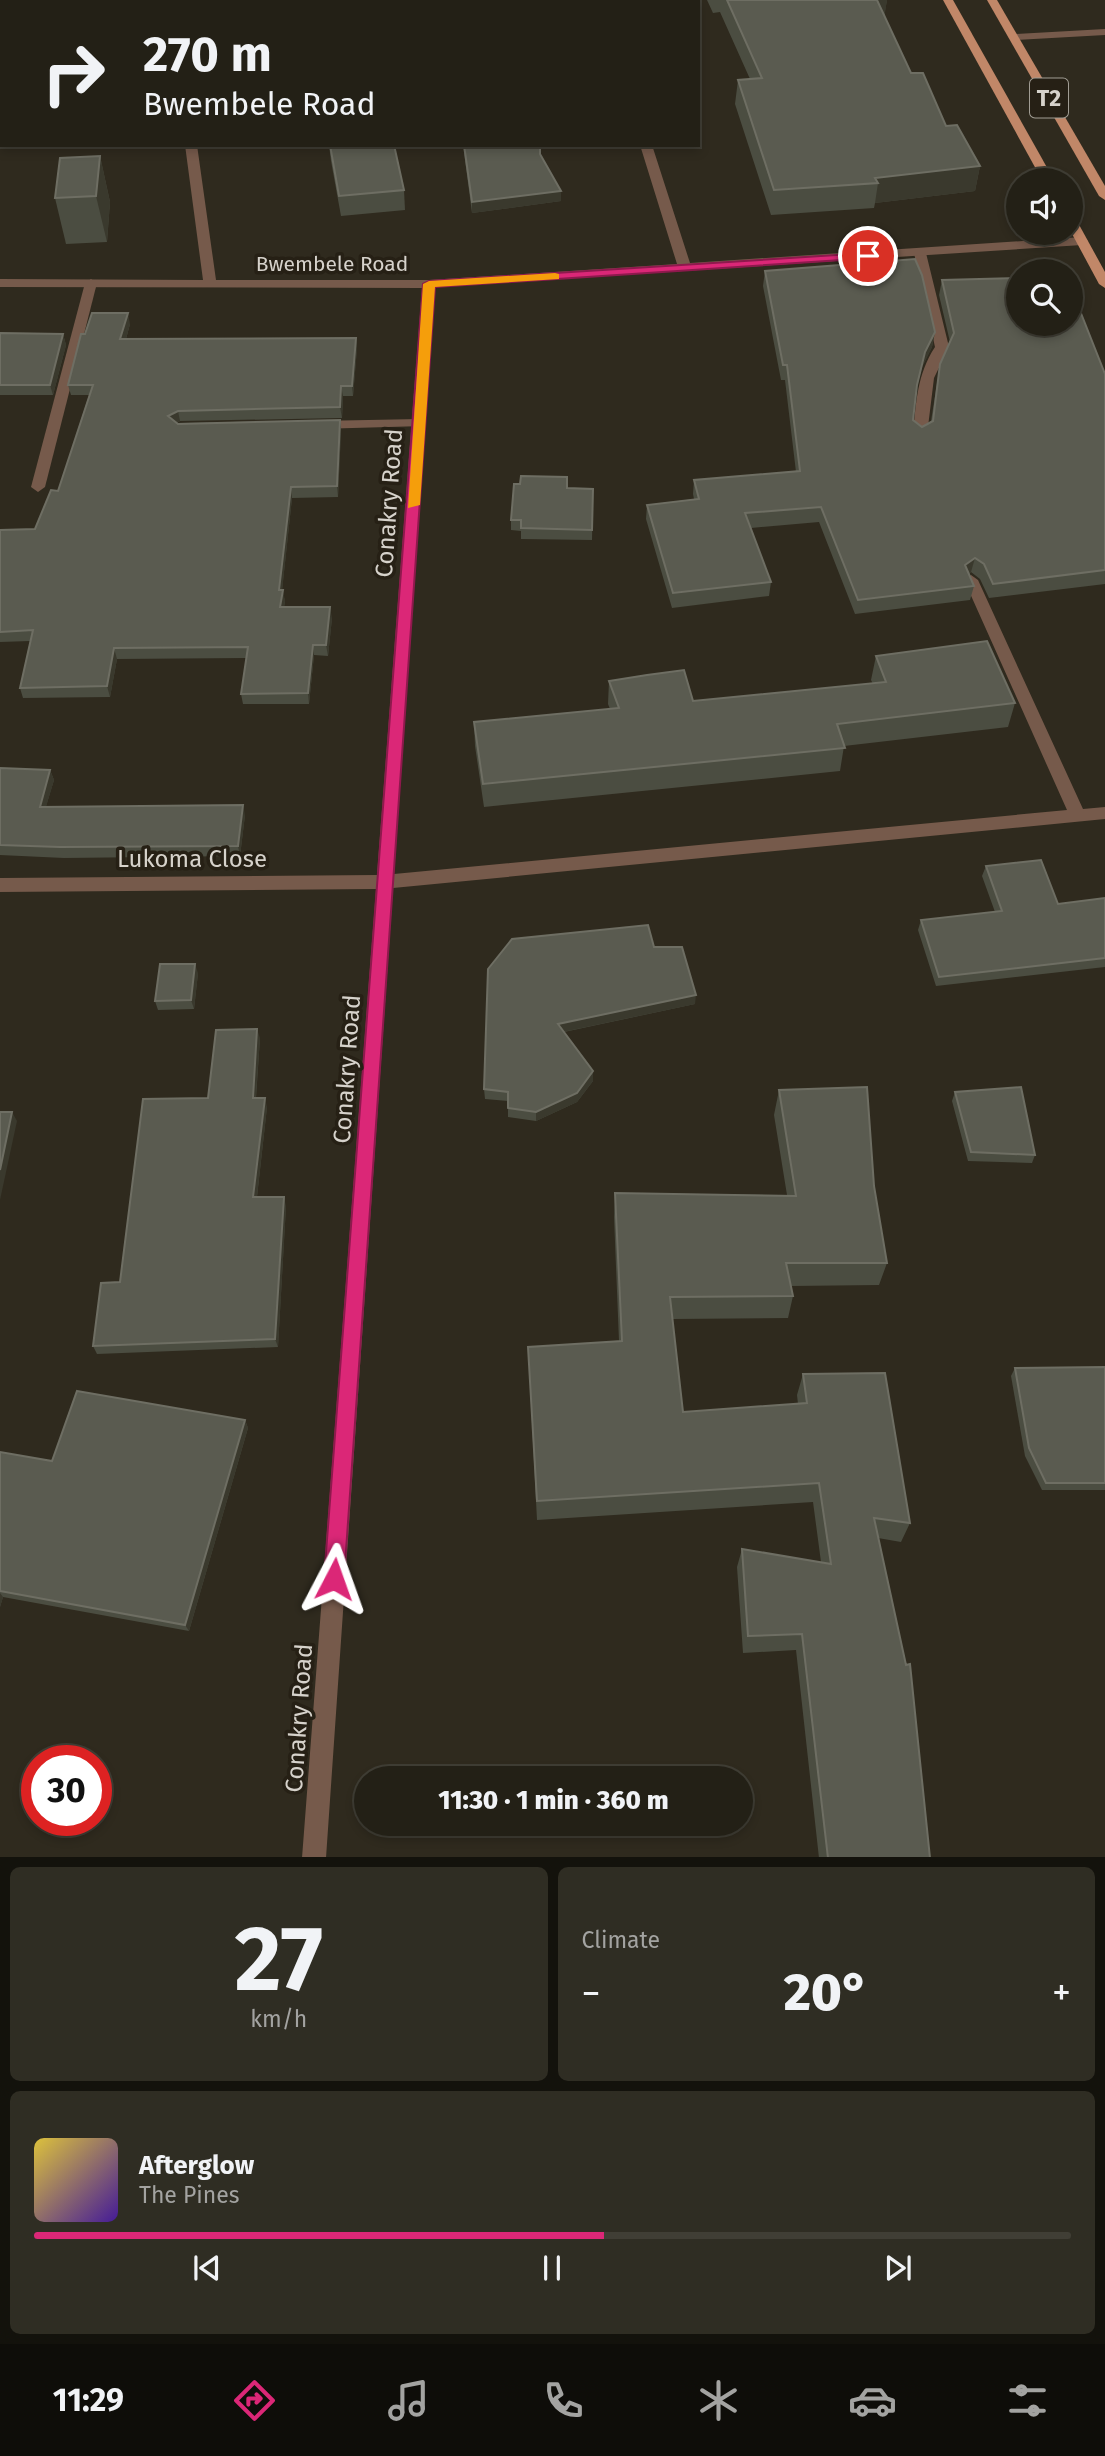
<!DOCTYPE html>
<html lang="en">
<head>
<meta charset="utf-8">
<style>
  :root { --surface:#232016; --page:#2f2d23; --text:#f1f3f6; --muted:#a3a3a1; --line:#403e35; --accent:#db2777 }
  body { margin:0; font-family:"Fira Sans",sans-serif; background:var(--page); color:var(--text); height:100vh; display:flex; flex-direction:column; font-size:26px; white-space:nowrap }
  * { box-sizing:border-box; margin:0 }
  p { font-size:23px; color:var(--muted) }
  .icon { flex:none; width:38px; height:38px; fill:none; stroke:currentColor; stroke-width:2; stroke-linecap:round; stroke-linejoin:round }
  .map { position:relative; height:1857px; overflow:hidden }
  .details { display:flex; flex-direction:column; gap:10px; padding:10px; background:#13120c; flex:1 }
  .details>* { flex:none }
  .top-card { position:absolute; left:0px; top:0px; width:700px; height:147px; box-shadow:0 4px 10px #0003,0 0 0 2px var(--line); background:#232016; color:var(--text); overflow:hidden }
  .fabs { position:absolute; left:1006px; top:168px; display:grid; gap:14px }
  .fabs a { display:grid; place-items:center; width:77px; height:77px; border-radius:50%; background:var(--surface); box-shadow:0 4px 10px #0003,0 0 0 2px var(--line); font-size:35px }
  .speed { position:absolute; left:21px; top:1745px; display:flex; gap:14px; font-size:35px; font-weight:700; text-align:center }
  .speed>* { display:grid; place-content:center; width:91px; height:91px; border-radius:50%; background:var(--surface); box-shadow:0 4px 10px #0003,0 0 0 2px var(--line); line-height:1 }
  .speed .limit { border:10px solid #d22; background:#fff; color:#111 }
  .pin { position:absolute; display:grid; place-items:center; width:60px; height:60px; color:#fff; margin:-30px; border:4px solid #fff; border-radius:50%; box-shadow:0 2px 7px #0007 }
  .me { position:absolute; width:77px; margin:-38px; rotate:4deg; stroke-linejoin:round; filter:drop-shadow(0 0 5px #0008) }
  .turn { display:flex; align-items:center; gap:24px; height:147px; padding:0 28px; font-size:32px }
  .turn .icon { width:91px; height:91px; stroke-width:2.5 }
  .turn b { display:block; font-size:49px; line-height:60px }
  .big { font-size:52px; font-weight:800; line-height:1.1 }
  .details .widget { flex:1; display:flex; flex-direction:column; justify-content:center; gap:10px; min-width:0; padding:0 24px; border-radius:10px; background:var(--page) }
  .details .dial { align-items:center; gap:0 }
  .dial b { font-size:91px; line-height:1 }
  .song { display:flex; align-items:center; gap:21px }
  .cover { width:84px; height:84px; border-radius:10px; background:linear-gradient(135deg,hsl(50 70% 55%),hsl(260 70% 35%)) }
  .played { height:7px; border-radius:4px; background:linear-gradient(90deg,var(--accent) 55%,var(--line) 55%) }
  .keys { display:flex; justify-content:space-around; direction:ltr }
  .heat { display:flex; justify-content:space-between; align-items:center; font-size:38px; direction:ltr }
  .details .tiles { flex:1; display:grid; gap:10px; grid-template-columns:1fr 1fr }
  .widget:last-child { grid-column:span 2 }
  .trip { position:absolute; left:354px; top:1766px; width:399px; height:70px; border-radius:35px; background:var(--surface); box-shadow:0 4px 10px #0003,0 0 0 2px var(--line); font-weight:800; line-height:70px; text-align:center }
  .dock { display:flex; height:112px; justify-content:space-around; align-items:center; background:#0e0d09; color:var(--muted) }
  .dock .icon { width:49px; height:49px }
  .dock .current { color:var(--accent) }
  .dock b { font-size:32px; color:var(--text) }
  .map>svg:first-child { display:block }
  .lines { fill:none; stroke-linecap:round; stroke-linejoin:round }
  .service { fill:#765a4b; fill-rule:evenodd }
  .minor { fill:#765a4b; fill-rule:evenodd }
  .primary { fill:#c18768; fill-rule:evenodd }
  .wall { fill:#4b4d41 }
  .shaded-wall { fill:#3a392d }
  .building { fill:#5a5b50; stroke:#6e6e63; stroke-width:2 }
  .route { fill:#db2777; stroke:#8e194d; stroke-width:2 }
  .slow { fill:#f59e0b }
  .labels { text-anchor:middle; stroke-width:7; stroke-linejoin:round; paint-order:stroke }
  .far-street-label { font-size:21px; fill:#d6d2cb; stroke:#262015 }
  .shield { fill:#262015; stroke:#a19d94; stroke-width:2 }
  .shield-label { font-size:23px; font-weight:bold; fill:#d6d2cb }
  .street-label { font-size:24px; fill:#d6d2cb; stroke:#262015 }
</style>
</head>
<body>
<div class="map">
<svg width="1105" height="1858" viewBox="0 0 1105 1858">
  <rect width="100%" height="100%" fill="#2f2a1e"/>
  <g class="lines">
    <g class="service">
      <rect x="0" y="44" width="2" height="6"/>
      <path d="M920,249L926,253L949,347L934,378L927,435L920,439L913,435C916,403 917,374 935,347L914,253Z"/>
      <polygon points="91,279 97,283 45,487 38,492 31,487 85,283"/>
      <polygon points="419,419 424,420 424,426 317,429 310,425 317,421"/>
    </g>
    <g class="minor">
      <rect x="181" y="0" width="10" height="2"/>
      <polygon points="594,0 604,0 605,2 595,2"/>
      <polygon points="1105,29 1105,35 1014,40 1009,37 1014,34"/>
      <polygon points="185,145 197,145 216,280 429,280 677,264 640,145 652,145 690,263 1082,237 1088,241 1082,245 435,287 394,874 1067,810 964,580 971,575 978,580 1083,809 1105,807 1105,819 393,888 326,1858 302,1858 376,889 0,892 0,878 377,875 422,288 0,287 0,279 203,280"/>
    </g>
    <g class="primary">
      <polygon points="943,0 953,0 1054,180 1042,180"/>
      <polygon points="987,0 997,0 1105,186 1105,200 1099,196"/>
      <polygon points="1071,217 1077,221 1105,272 1105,288 1099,284 1071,232"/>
    </g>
  </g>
  <g class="wall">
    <polygon points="707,0 887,0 884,16 911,73 946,126 980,166 975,191 875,203 874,208 771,215 735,104 738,80 750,79 720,12 713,13"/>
    <polygon points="329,145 404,190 405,210 341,216 331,161"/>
    <polygon points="463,145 540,145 540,154 561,201 472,213"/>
    <polygon points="100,156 110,202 107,242 66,244 55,198"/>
    <polygon points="765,271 935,332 932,347 922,367 916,390 913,420 922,427 931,421 940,364 950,342 939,295 942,280 1105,374 1105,584 989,598 980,579 971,572 969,574 974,586 970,600 855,614 819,522 751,528 771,582 769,596 672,608 646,519 647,505 694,499 693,494 694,480 796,472 785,380 781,380 763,286"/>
    <polygon points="130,324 126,339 356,338 357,348 353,396 343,396 342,418 180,421 177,423 340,420 341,431 338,497 292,498 282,590 285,601 284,607 332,618 328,656 314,655 309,704 243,704 241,694 246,658 117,659 110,697 23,698 20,688 30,641 0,642 0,530 35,529 58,491 89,395 71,395 68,385 85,334"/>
    <polygon points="0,333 63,334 66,345 53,395 0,395"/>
    <polygon points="567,477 567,488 593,489 592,540 521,539 521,531 511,530 511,520 520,484"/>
    <polygon points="876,656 1015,703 1008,727 844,746 840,771 484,807 475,746 474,722 610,709 608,704 609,681 693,701 873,684 871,680"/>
    <polygon points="0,768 50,770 54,780 46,806 245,815 240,856 64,858 0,855"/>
    <polygon points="986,866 1058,904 1105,898 1105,967 936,986 918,930 921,920 995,912 982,876"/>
    <polygon points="654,947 695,1004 564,1032 593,1071 593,1081 577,1102 536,1121 508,1117 508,1101 485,1099 484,1089"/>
    <polygon points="198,973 194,1009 158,1010 155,1001"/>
    <polygon points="260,1038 256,1098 267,1107 257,1197 286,1206 278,1347 97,1354 93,1346 120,1282 208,1098"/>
    <polygon points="779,1090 874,1186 887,1263 879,1285 791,1286 793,1296 788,1318 672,1319 683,1412 798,1404 797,1395 803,1374 910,1523 901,1542 878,1538 930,1858 819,1858 796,1650 743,1653 737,1567 742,1549 821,1562 813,1502 537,1520 528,1347 619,1341 614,1217 615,1193 787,1195 774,1115"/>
    <polygon points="955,1092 1035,1155 1032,1163 968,1161 952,1101"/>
    <polygon points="1105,1367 1105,1490 1042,1490 1025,1456 1011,1376 1015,1368"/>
    <polygon points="245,1420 248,1428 189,1631 3,1597 0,1607 0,1452 52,1461"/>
  </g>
  <g class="shaded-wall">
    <polygon points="875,0 887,0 884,19"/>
    <polygon points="100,156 110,202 107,242 96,196"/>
    <polygon points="980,166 975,191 875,203 878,183 875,178"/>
    <polygon points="561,191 561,201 472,213 472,202"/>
    <polygon points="128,313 130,324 123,350 120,339"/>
    <polygon points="935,332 932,347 922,367 914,400 925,352"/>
    <polygon points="63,334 66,345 53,395 50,385"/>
    <polygon points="356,338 357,348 353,396 352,386"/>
    <polygon points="341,386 343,396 342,418 340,407"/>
    <polygon points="178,411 180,421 171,427 168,416"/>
    <polygon points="340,420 341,431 338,497 337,486"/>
    <polygon points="291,487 292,498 281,601 279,590"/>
    <polygon points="975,558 971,572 961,579 965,565"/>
    <polygon points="283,590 285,601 282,618 280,607"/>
    <polygon points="330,607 332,618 328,656 326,645"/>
    <polygon points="313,645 314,655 309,704 308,693"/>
    <polygon points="114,648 117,659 110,697 107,686"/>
    <polygon points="50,770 54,780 43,817 40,807"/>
    <polygon points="243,805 245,815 240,856 238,846"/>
    <polygon points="195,964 198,973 194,1009 191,1000"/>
    <polygon points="696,995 695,1004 558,1033 558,1024"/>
    <polygon points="257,1029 260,1038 255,1107 253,1098"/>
    <polygon points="593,1071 593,1081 577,1102 536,1121 536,1112"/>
    <polygon points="265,1098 267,1107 256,1205 253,1197"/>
    <polygon points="12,1112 17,1121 0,1200 0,1170"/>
    <polygon points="284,1197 286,1206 278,1347 275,1339"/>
    <polygon points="245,1420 248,1428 189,1631 185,1625"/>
    <polygon points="0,1593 3,1597 0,1607"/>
  </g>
  <g class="building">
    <polygon points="289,0 533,0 534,2 289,2"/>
    <polygon points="727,0 877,0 911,73 923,73 946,126 957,125 980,166 875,178 878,183 774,190 738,80 762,78"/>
    <polygon points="330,145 394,145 404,190 339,196"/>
    <polygon points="464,145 540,145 540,154 561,191 472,202"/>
    <polygon points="100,156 96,196 55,198 60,158"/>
    <polygon points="915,259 922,275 935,332 925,352 917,385 913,420 922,427 933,421 940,364 954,333 942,280 1018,278 1018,324 1071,324 1071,288 1105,374 1105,570 993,584 984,564 975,558 965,565 974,586 858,600 821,507 745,513 771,582 673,593 647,505 699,499 694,480 800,471 787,365 783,365 765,271"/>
    <polygon points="92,313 128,313 120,339 356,338 352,386 341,386 340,407 178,411 168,416 178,424 340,420 337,486 291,487 279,590 283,590 280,607 330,607 326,645 313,645 308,693 241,694 248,647 114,648 107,686 20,688 33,630 0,632 0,530 35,529 51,490 58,491 93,385 68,385 81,334 85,334"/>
    <polygon points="0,333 63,334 50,385 0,385"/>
    <polygon points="521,476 567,477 567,488 593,489 592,530 521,528 521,520 511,520 514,484 520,484"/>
    <polygon points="987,641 1015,703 837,724 845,748 483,784 474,722 619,708 609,681 647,675 684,670 693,701 886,682 876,656"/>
    <polygon points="0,768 50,770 40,807 243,805 238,846 60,847 0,845"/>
    <polygon points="1041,860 1058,904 1105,898 1105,958 939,977 921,920 1002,911 986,866"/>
    <polygon points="648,925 654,947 682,947 696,995 558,1024 593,1071 577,1093 536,1112 508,1108 508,1092 484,1089 488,969 512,939"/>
    <polygon points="160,964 195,964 191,1000 155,1001"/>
    <polygon points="257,1029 253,1098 265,1098 253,1197 284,1197 275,1339 93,1346 101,1283 120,1282 143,1099 208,1098 216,1030"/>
    <polygon points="867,1087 874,1186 887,1263 786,1263 793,1296 670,1297 683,1412 807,1403 803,1374 885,1373 910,1523 874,1518 906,1665 910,1664 930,1858 828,1858 802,1634 748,1636 742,1549 831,1564 819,1483 537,1501 528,1347 622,1341 615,1193 796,1196 779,1090"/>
    <polygon points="1021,1087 1035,1155 971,1152 955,1092"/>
    <polygon points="0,1112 12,1112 0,1170"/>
    <polygon points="1105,1367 1105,1483 1046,1483 1029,1448 1015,1368"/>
    <polygon points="77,1391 245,1420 185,1625 0,1591 0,1452 52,1461"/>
  </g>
  <polygon class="route" points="868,253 873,256 872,258 435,287 344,1579 341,1586 334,1589 327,1586 324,1579 423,284 429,281"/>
  <polygon class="slow" points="555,273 559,274 559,279 435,287 420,505 408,508 423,284 429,281"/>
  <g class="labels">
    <g class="far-street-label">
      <text x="332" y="271">Bwembele Road</text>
    </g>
    <rect class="shield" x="1030" y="78.5" width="38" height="39" rx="5"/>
    <g class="shield-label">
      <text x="1049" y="106">T2</text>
    </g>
    <g class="street-label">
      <text transform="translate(389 503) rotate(-86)" y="8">Conakry Road</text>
      <text x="192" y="867">Lukoma Close</text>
      <text transform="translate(347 1069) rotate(-86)" y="8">Conakry Road</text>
      <text transform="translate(299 1718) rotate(-86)" y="8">Conakry Road</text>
    </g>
  </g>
</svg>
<div class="fabs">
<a><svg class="icon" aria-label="sound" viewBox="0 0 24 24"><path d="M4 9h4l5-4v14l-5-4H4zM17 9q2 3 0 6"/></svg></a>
<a><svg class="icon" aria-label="search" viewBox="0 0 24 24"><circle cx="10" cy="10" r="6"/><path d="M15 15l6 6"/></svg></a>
</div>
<div class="speed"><div class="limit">30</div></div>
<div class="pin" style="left:868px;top:256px;background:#d93025"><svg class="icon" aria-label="arrive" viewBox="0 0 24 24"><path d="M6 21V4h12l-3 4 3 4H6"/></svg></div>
<svg class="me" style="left:334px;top:1579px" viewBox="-20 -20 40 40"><path d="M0-17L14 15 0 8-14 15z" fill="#db2777" stroke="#fff" stroke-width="4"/></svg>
<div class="trip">11:30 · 1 min · 360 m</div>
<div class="top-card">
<div class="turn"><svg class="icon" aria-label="right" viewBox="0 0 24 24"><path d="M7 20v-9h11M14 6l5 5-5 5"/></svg><div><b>270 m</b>Bwembele Road</div></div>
</div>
</div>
<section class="details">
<div class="tiles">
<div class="widget dial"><b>27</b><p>km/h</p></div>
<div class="widget"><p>Climate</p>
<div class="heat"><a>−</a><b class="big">20°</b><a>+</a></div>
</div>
<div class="widget">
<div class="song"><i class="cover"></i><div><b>Afterglow</b><p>The Pines</p></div></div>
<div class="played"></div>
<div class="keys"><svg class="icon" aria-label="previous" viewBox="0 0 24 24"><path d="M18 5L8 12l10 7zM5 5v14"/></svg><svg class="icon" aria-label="pause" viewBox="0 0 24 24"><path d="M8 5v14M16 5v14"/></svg><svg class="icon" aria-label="next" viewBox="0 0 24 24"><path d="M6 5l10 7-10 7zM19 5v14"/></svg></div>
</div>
</div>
</section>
<nav class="dock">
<b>11:29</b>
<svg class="icon current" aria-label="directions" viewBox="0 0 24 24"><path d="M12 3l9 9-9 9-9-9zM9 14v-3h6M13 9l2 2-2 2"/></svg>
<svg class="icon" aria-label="music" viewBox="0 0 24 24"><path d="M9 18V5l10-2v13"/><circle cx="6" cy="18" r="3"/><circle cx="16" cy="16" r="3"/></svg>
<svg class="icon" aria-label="phone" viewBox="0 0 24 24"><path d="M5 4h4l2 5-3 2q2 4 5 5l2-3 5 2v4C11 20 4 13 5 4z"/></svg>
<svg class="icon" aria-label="climate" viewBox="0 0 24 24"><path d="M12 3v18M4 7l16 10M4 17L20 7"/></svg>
<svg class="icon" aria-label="car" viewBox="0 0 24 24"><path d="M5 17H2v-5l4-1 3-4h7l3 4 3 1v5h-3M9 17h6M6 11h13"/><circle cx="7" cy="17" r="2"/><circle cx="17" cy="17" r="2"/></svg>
<svg class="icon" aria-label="filters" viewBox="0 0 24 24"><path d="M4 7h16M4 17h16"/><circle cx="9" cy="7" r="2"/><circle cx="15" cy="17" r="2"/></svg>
</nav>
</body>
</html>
